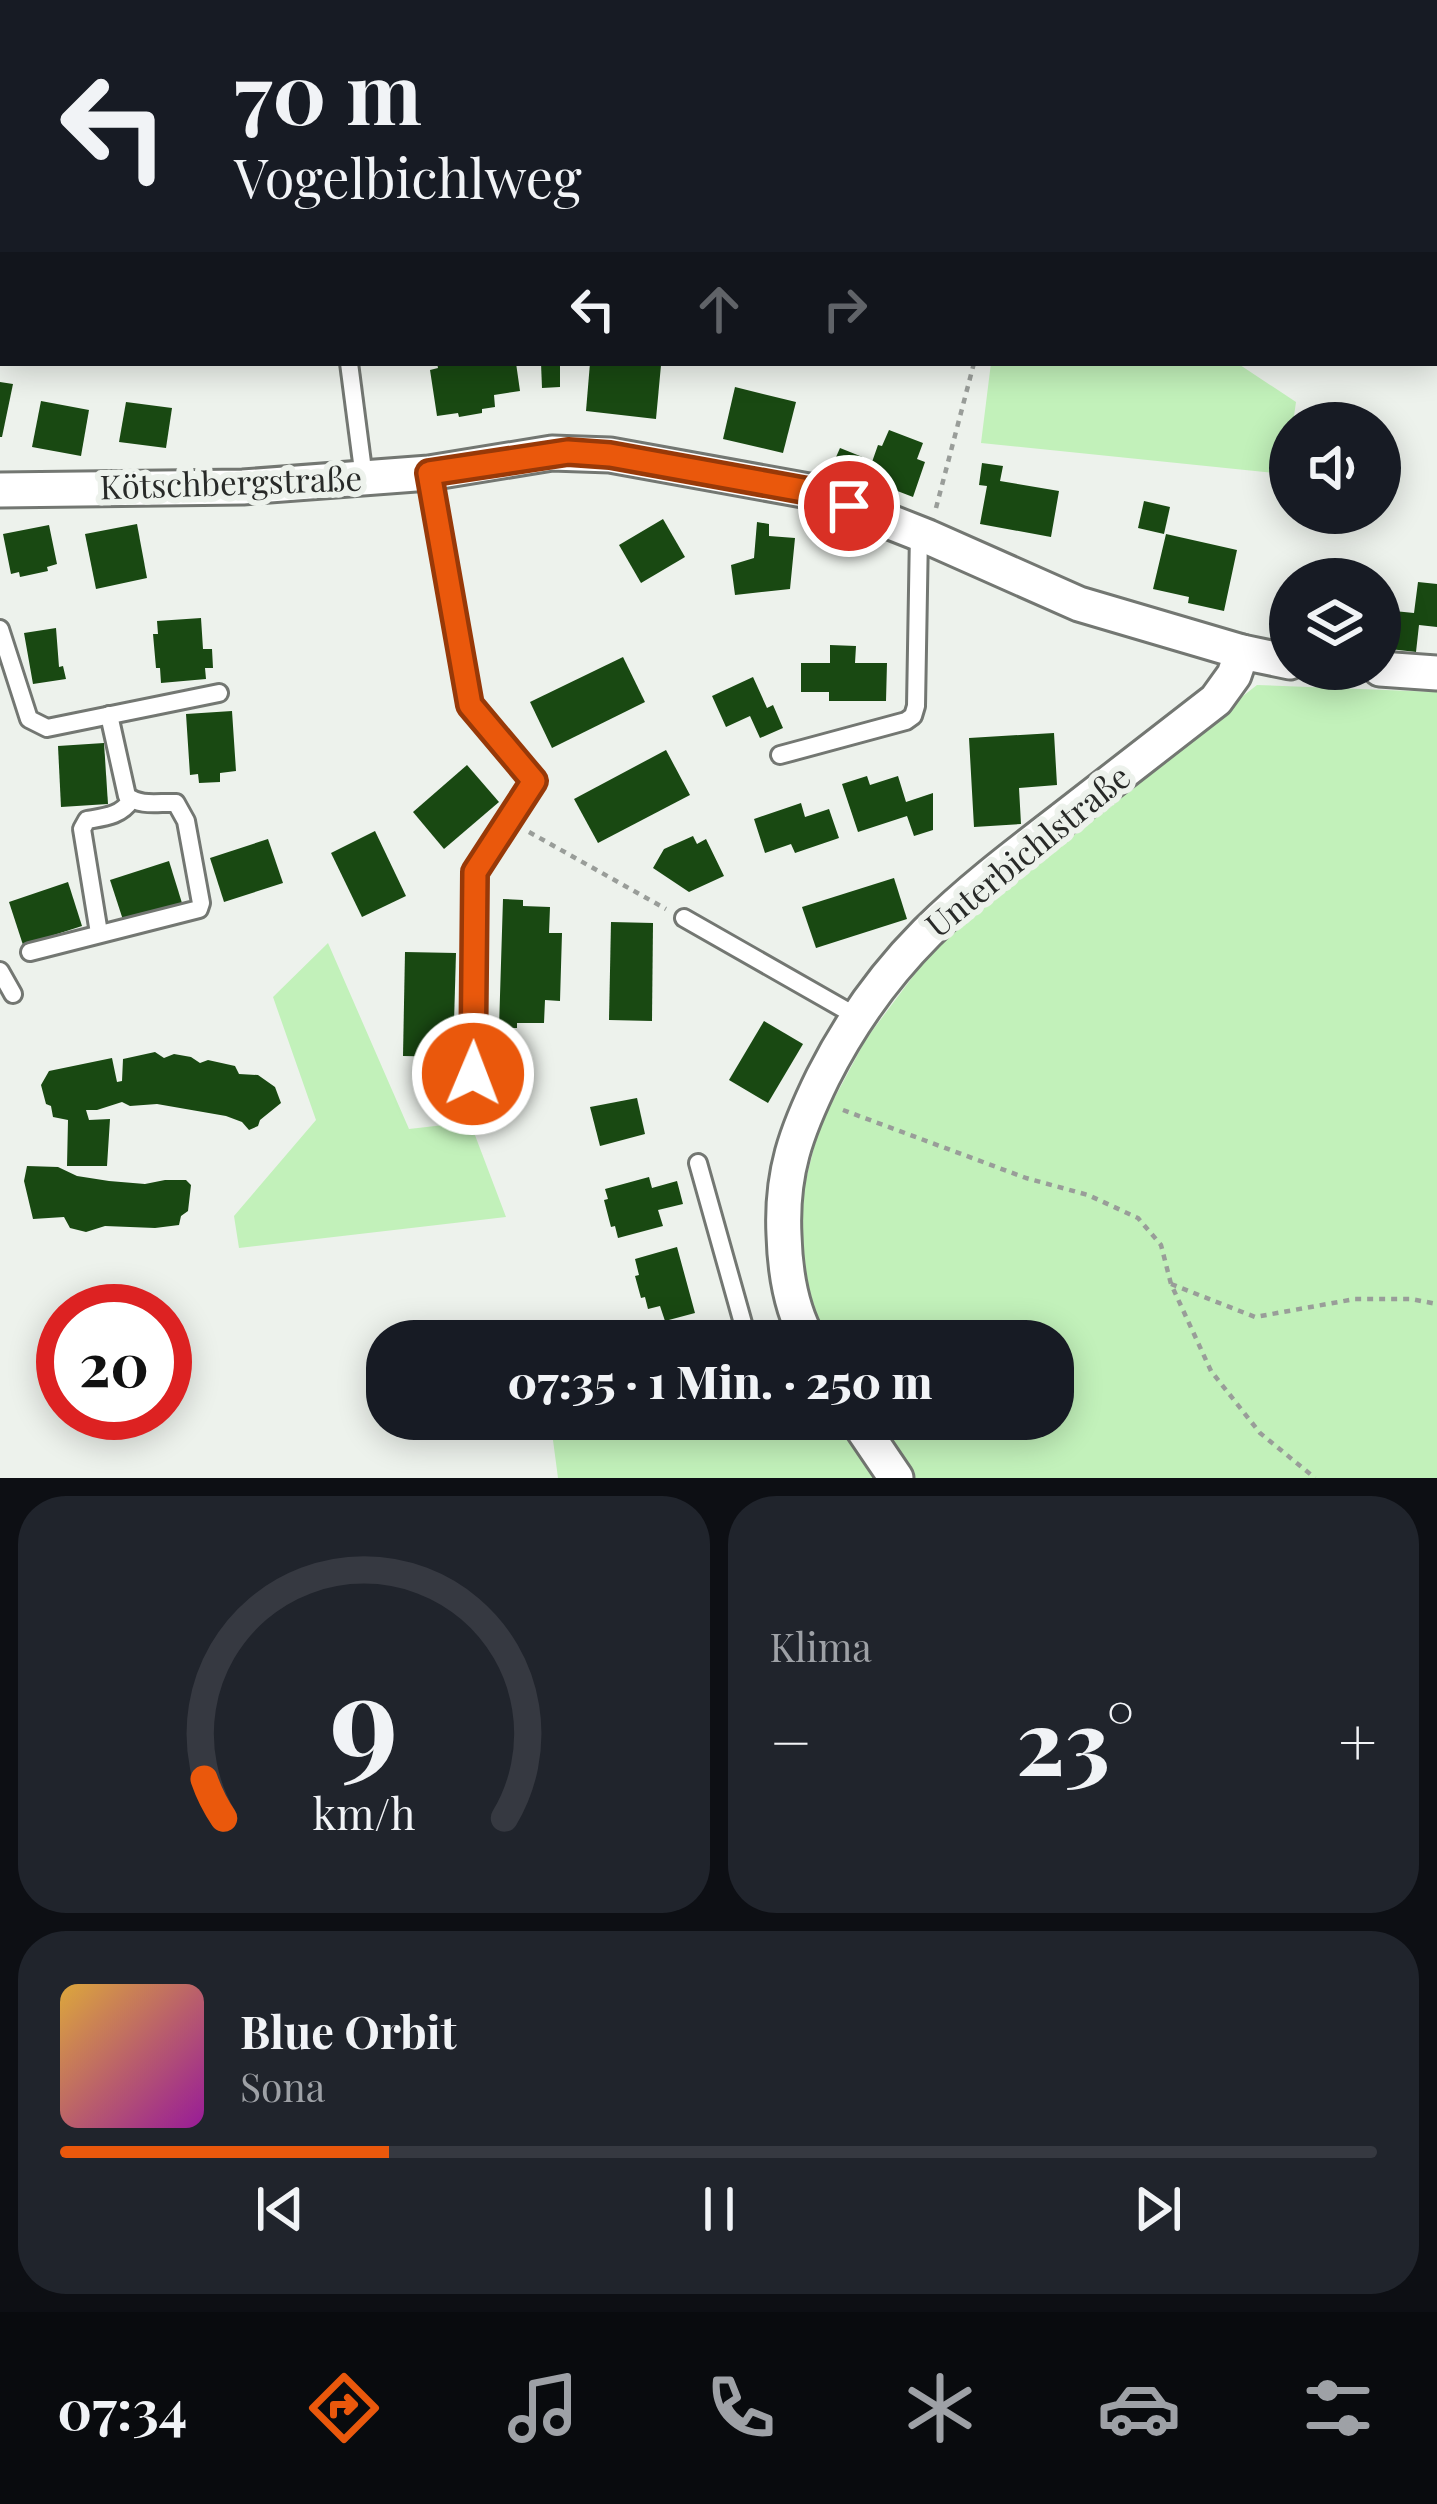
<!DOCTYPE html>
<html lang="de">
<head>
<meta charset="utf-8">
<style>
  :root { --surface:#171b24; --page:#20242c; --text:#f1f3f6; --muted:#9ea1a6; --line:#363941; --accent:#ea580c }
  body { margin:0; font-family:"Playfair Display",serif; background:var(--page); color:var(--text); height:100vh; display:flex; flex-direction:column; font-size:45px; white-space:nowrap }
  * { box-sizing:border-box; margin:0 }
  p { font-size:39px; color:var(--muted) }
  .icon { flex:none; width:66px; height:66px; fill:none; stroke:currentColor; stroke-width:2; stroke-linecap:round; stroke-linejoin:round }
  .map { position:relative; height:1478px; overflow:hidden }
  .drawer { display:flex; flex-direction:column; gap:18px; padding:18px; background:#0d0f14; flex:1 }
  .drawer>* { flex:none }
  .top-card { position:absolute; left:0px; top:0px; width:1437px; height:366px; box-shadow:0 6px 30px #0003; background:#171b24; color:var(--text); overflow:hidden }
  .fabs { position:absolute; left:1269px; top:402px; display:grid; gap:24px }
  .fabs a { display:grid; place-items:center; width:132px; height:132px; border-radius:50%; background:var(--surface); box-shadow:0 6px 30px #0003; font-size:60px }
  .speed { position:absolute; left:36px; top:1284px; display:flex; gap:24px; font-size:60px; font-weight:700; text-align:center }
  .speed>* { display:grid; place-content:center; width:156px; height:156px; border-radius:50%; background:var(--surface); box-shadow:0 6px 30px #0003; line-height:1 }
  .speed .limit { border:18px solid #d22; background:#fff; color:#111 }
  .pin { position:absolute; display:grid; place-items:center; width:102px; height:102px; color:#fff; margin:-51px; border:6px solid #fff; border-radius:50%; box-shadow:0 3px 12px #0007 }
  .me { position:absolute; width:132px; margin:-66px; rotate:1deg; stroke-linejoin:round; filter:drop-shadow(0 0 9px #0008) }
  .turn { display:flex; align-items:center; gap:42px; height:252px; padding:0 36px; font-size:54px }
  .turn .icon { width:156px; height:156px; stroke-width:2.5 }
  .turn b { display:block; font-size:84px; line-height:102px }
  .lanes { display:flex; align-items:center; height:114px; padding:0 36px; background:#0003; justify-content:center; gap:60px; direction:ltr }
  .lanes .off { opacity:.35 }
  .big { font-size:90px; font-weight:800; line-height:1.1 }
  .drawer .card { flex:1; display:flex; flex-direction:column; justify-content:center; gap:18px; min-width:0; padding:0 42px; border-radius:48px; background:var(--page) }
  .drawer .dial { align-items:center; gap:0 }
  .dial svg { height:312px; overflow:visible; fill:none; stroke:var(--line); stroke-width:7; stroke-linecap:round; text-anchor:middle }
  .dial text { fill:var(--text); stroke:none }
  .song { display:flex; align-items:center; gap:36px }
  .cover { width:144px; height:144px; border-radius:18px; background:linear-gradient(135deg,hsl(40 70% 55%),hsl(300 70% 35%)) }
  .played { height:12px; border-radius:6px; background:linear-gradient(90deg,var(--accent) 25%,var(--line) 25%) }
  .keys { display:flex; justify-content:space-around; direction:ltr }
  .heat { display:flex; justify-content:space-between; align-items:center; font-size:66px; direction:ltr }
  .drawer .tiles { flex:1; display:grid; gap:18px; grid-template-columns:1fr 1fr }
  .card:last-child { grid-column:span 2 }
  .trip { position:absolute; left:366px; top:1320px; width:708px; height:120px; border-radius:48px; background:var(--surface); box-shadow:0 6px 30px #0003; font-weight:800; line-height:120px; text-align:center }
  .tabs { display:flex; height:192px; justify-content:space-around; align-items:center; background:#090b0e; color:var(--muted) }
  .tabs .icon { width:84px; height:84px }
  .tabs .selected { color:var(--accent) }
  .tabs b { font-size:54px; color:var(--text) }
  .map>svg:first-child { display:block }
  .green { fill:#c2f1ba }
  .building { fill:#194912 }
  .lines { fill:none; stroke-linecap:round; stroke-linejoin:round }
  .service-casing { stroke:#737772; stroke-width:22 }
  .minor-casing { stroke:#737772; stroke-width:39 }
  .path { stroke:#999d99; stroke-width:4.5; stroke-dasharray:6 6; stroke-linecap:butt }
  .service { stroke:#fff; stroke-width:16 }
  .minor { stroke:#fff; stroke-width:33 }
  .route-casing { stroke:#983908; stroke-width:30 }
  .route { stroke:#ea580c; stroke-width:21 }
  .labels { text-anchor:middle; stroke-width:12; stroke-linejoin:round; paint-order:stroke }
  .street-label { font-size:33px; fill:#282a28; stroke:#edf2ec }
</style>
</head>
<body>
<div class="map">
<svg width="1437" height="1478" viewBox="0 0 1437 1478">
  <rect width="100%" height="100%" fill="#edf2ec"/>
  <g class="green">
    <polygon points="1077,0 1437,0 1437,307 1434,307 1434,3 1079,3"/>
    <polygon points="991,363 1237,363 1296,402 1293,423 1290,423 1284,474 981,443"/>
    <polygon points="1257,685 1437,692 1437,1478 558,1478 551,1425 754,1425 767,1439 843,1430 870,1419 1053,1419 1053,1341 827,1341 819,1328 802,1269 801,1200 819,1127 866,1039 926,959 980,902"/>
    <polygon points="328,943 409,1129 470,1122 506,1217 239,1248 234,1216 316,1120 273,997"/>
  </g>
  <g class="building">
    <polygon points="437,363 516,363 520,391 494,395 495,407 482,409 482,413 459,417 458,413 437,416 430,370 438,368"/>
    <polygon points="541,363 560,363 560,387 542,388"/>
    <polygon points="590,363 661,365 656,419 586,411"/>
    <polygon points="0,382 13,384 2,437 0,437"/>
    <polygon points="735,387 796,402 783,453 723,439"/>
    <polygon points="41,401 89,410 81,456 32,447"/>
    <polygon points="126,402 172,408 166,448 119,442"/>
    <polygon points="889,430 923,443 917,459 925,462 913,497 866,479 878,445 882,446"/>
    <polygon points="840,448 865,458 855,482 830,471"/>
    <polygon points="982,463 1003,466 1000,481 1059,491 1051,537 980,524 987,486 979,485"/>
    <polygon points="1144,501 1170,507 1164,534 1138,528"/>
    <polygon points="663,519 685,557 641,583 619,545"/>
    <polygon points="757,522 769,524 769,536 795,538 790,589 735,595 731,565 754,558"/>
    <polygon points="137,524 147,578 96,589 85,534"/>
    <polygon points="49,525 57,564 47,567 48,571 20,577 19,572 11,574 3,534"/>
    <polygon points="1166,534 1237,550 1224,611 1188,603 1189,597 1153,589"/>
    <polygon points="1418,582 1437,584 1437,627 1419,625 1416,652 1390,649 1394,611 1414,613"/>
    <polygon points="201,618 203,649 212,649 213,668 205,668 206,679 161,683 160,668 156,668 153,634 158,634 157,621"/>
    <polygon points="56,628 59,667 63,666 66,679 33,684 24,633"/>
    <polygon points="830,645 856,646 855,663 887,663 886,701 829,701 829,692 801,692 801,663 830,663"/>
    <polygon points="623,657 645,702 552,748 530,702"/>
    <polygon points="753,677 767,708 773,705 783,728 760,738 750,716 726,727 712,696"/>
    <polygon points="232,711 236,771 220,773 220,782 199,783 198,774 190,775 186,714"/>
    <polygon points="1054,733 1057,785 1019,788 1021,824 974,827 969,738"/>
    <polygon points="104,743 108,804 61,807 58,746"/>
    <polygon points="666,750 690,795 598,843 574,799"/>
    <polygon points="467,765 499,802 444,849 413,812"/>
    <polygon points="867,776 870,785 898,776 906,802 933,793 933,830 914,836 907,816 858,832 842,784"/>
    <polygon points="801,803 805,817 829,809 839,838 795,853 791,844 765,853 754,819"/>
    <polygon points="375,831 406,896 362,917 331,853"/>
    <polygon points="693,836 697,844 706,839 724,876 689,892 653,868 664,849"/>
    <polygon points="268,839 283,883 224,902 210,858"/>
    <polygon points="169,861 182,903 124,923 110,880"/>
    <polygon points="894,878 907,919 816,948 802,907"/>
    <polygon points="68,882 82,926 23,945 9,902"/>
    <polygon points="503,899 523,900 523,906 550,907 549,933 562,933 560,1001 545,1000 544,1023 517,1023 517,1028 499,1028"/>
    <polygon points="611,922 653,923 652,1021 609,1020"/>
    <polygon points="405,952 456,953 453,1057 403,1056"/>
    <polygon points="764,1021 803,1044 768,1103 729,1080"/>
    <polygon points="155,1052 164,1058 174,1054 191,1057 200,1063 208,1060 235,1066 239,1074 258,1075 275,1087 281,1103 260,1120 258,1126 249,1130 242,1122 226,1116 157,1104 130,1106 122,1102 97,1110 86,1110 89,1120 110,1119 107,1166 67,1166 68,1120 53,1117 51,1106 46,1104 41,1085 49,1071 112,1058 117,1082 122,1081 123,1059"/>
    <polygon points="637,1098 645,1134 600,1146 590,1107"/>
    <polygon points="27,1166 58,1167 77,1176 109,1181 145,1184 165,1180 186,1180 191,1185 188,1211 181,1216 179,1225 155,1228 105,1226 86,1232 70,1228 64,1217 33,1219 24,1181"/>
    <polygon points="649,1177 652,1188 677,1181 683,1204 658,1210 663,1226 618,1238 615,1226 611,1227 604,1200 608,1199 605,1189"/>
    <polygon points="677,1247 695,1313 665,1321 660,1306 648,1309 645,1297 641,1298 635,1276 639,1275 635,1259"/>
  </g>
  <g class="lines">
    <defs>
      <g id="service">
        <polyline points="332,3 332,0"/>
        <polyline points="349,363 364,478"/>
        <polyline points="429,473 470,705 534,781 475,872 473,1074"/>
        <polyline points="0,629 29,719 47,728 219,693"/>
        <polyline points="780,755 906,721 913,716 916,706 919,533"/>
        <polyline points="684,918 856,1016"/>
        <path d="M99,933L82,829L87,820C104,817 121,816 131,800"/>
        <path d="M30,952L199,909L201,903L186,821L176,803C159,802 141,807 127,796L109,715"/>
        <polyline points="0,971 13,994"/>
        <polyline points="698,1163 748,1341"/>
        <path d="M778,1419C789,1427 804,1422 817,1419"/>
      </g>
      <g id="minor">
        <polyline points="0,490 243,487 429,473 552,453 610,455 814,492 928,537 1079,604 1242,652 1290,662"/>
        <polyline points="1380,669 1437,673"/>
        <path d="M809,1341C791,1310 785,1271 784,1235C781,1173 796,1132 823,1077C884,956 960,898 1064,818C1115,779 1165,739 1216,700L1234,675L1242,652"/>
        <polyline points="856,1419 896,1478"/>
      </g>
    </defs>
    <use href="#service" class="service-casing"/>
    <use href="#minor" class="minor-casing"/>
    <g class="path">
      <polyline points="610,0 610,3"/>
      <polyline points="1041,0 1041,3"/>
      <polyline points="0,175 3,175"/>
      <polyline points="936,508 974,363"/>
      <polyline points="529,832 666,909"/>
      <polyline points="843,1110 1026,1178 1088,1195 1138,1218 1161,1245 1171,1284 1211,1371 1260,1433 1315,1478"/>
      <polyline points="1171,1284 1255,1317 1355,1299 1411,1299 1437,1304"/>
    </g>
    <use href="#service" class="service"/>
    <use href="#minor" class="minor"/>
  </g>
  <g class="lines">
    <defs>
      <polyline id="route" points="473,1074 475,872 534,781 470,705 429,473 568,452 610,455 814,492 849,506"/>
    </defs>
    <use href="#route" class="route-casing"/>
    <use href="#route" class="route"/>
  </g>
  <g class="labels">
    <g class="street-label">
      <text transform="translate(231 483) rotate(-2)" y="12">Kötschbergstraße</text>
      <text transform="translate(1028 851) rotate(-39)" y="12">Unterbichlstraße</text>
    </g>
  </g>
</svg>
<div class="fabs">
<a><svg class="icon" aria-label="sound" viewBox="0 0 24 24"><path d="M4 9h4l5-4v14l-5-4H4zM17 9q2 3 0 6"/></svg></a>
<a><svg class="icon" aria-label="layers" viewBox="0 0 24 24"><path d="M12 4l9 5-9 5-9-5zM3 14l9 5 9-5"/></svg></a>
</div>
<div class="speed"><div class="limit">20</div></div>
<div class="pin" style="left:849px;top:506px;background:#d93025"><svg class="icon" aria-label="arrive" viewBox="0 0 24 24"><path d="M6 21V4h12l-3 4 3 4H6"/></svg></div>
<svg class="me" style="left:473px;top:1074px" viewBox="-20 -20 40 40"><circle r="17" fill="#ea580c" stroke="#fff" stroke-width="3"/><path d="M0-11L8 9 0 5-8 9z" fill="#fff"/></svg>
<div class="trip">07:35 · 1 Min. · 250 m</div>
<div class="top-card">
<div class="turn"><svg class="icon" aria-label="left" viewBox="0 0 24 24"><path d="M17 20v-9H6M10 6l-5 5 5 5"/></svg><div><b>70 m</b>Vogelbichlweg</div></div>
<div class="lanes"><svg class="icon" aria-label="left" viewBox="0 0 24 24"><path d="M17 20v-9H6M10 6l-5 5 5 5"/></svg><svg class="icon off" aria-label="ahead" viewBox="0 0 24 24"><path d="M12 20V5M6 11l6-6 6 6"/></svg><svg class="icon off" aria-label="right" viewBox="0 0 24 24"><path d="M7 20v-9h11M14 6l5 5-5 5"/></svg></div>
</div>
</div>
<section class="drawer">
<div class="tiles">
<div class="card dial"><svg viewBox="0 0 100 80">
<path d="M14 69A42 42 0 1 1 86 69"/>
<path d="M14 69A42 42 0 0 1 9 59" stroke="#ea580c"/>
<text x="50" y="56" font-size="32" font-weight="700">9</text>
<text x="50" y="72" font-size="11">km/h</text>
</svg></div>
<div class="card"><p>Klima</p>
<div class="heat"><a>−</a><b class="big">23°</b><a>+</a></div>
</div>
<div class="card">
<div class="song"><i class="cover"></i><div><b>Blue Orbit</b><p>Sona</p></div></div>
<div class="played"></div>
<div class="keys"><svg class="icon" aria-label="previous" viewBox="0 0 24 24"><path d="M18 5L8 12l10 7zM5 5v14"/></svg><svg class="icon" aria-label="pause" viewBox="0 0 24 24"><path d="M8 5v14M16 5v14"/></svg><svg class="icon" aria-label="next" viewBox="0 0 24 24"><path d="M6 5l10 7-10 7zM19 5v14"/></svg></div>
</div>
</div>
</section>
<nav class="tabs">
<b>07:34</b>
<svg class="icon selected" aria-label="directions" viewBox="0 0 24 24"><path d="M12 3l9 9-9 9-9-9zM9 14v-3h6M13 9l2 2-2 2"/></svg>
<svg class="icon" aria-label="music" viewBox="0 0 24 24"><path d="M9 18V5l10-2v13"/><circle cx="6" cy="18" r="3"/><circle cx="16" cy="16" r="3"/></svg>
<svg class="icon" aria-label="phone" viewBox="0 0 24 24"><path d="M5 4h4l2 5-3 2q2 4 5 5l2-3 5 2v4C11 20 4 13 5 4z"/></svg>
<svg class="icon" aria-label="climate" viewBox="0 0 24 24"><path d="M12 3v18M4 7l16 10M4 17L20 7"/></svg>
<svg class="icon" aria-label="car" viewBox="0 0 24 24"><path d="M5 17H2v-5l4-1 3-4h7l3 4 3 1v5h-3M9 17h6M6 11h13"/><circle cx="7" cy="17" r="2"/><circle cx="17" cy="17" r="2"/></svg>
<svg class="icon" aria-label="filters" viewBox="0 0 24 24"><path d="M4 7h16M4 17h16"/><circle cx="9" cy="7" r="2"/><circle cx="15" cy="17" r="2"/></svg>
</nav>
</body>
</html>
